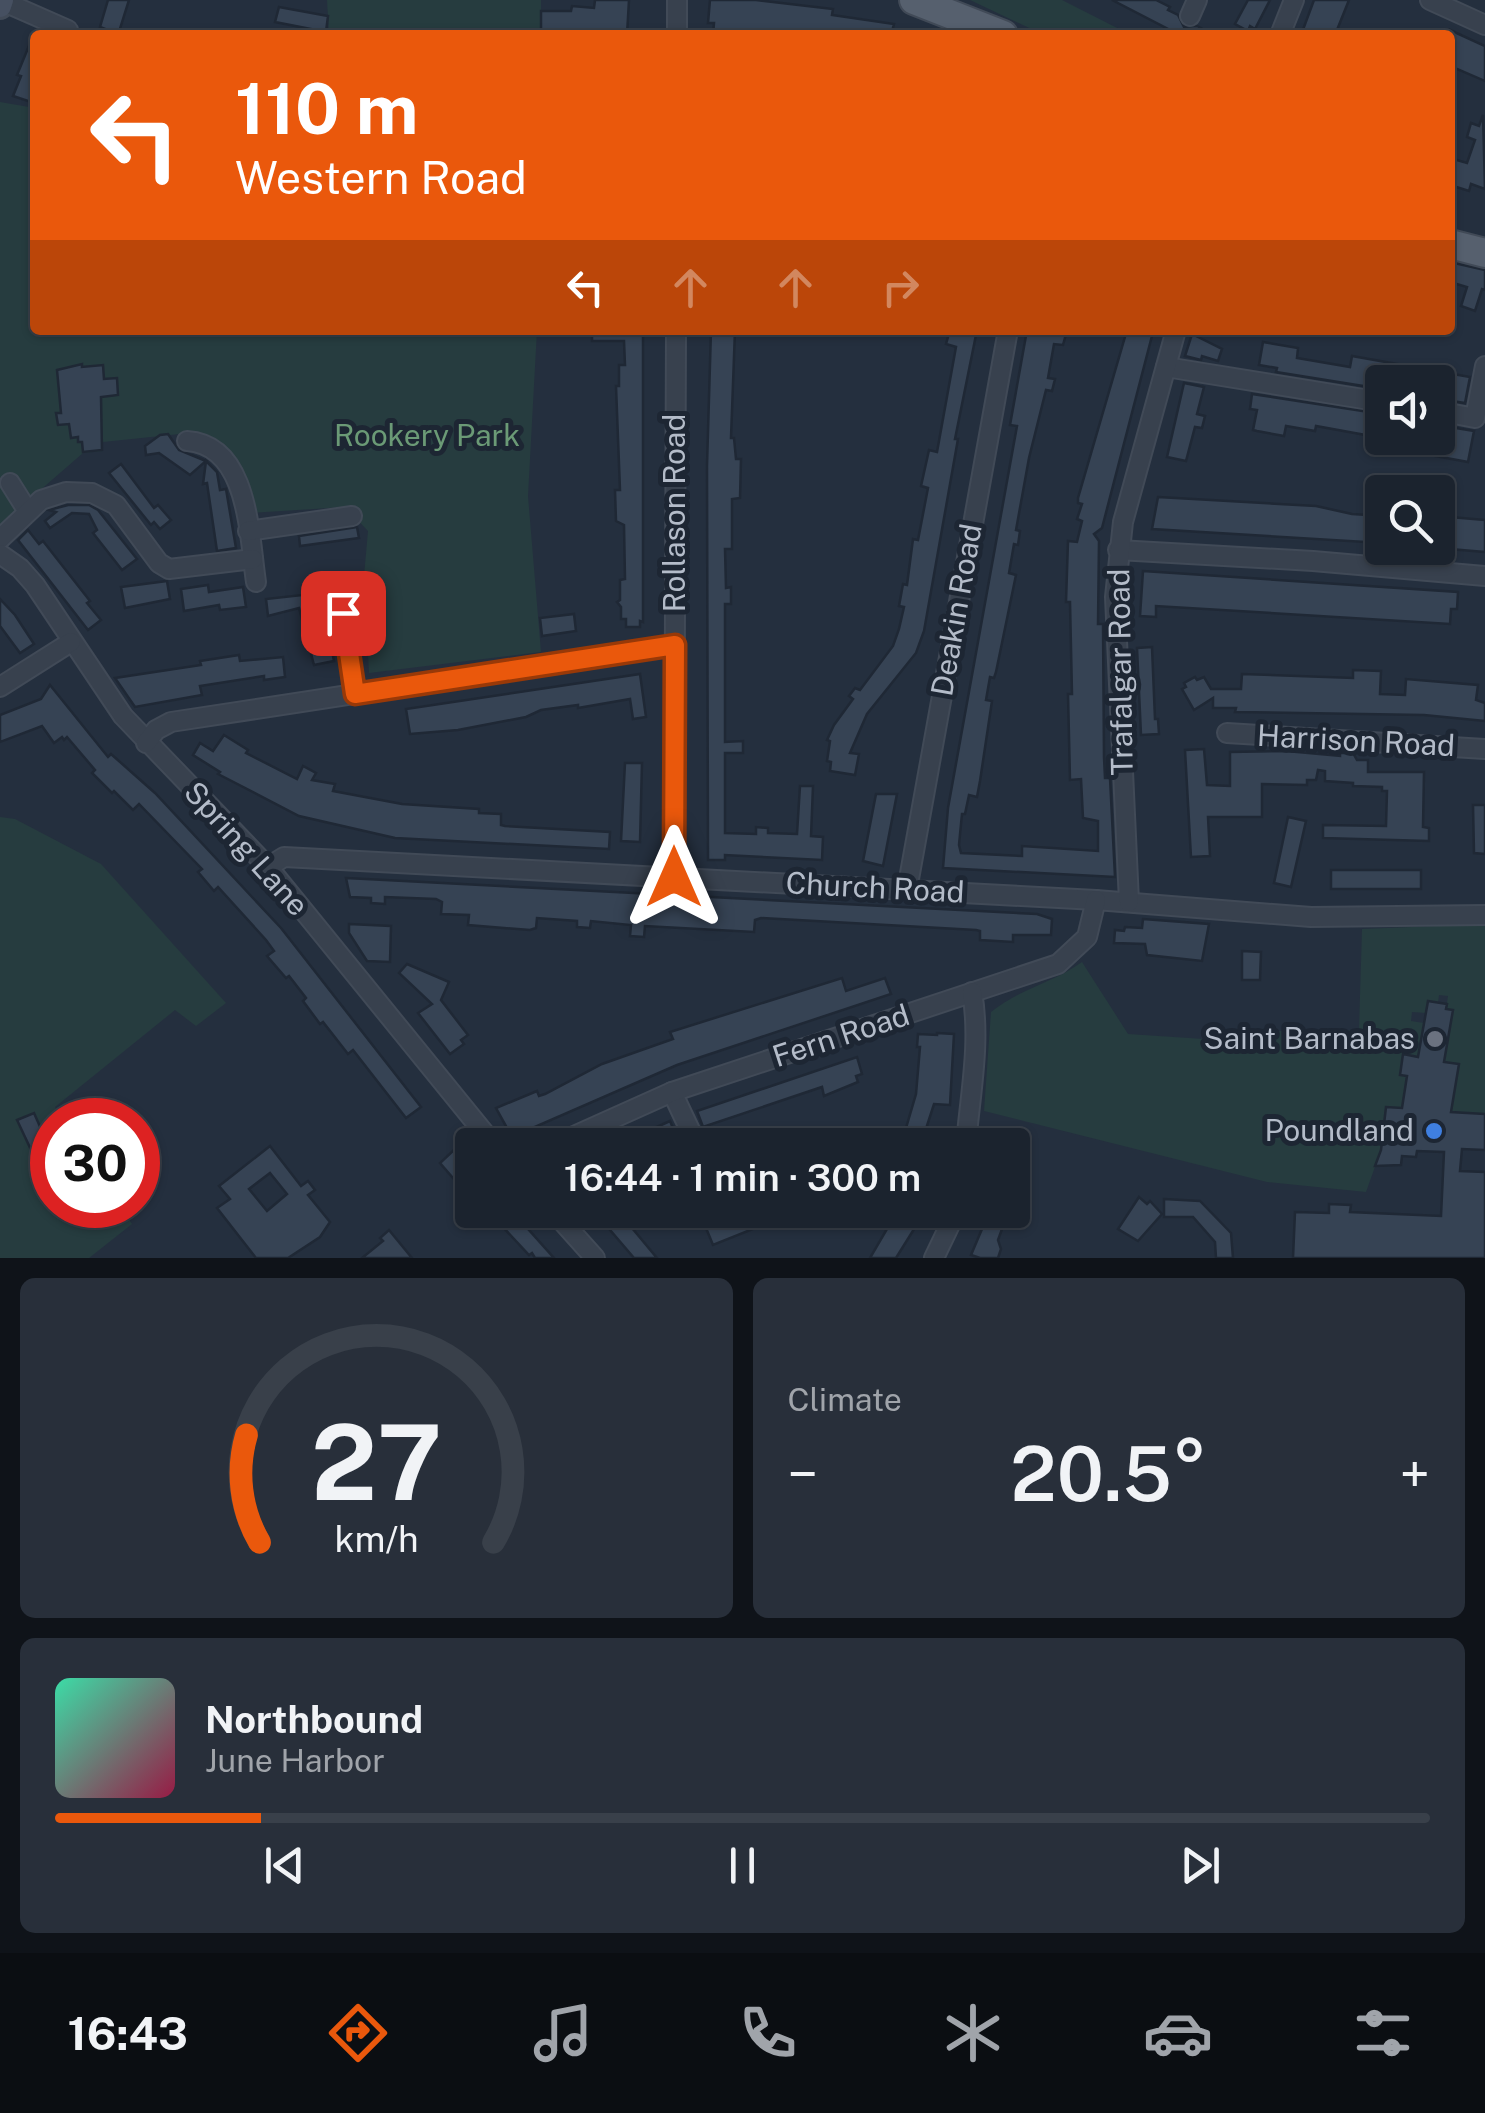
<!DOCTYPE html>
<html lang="en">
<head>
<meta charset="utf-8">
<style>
  :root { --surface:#1b232e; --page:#282f3a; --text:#f1f3f6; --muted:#a0a4aa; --line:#39404a; --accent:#ea580c }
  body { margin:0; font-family:"Public Sans",sans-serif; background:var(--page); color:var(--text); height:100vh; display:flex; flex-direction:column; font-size:38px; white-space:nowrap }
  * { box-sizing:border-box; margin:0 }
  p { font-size:32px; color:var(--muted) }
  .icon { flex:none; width:55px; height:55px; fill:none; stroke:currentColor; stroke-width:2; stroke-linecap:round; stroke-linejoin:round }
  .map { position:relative; height:1258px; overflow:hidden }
  .side { display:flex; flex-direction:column; gap:20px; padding:20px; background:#0f1319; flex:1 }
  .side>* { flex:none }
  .top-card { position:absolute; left:30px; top:30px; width:1425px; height:305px; border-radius:10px; box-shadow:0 2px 8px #0004,0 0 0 2px var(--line); background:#ea580c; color:#fff; overflow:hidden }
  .buttons { position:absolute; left:1365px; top:365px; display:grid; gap:20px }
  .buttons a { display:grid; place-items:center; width:90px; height:90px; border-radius:10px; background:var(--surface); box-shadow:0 2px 8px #0004,0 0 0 2px var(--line); font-size:50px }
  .speed { position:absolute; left:30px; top:1098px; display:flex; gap:20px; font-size:50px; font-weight:700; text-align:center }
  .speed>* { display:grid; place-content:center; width:130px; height:130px; border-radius:50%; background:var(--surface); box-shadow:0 2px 8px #0004,0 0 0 2px var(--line); line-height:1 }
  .speed .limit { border:15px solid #d22; background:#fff; color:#111 }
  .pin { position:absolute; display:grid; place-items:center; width:85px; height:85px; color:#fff; margin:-42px; border-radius:20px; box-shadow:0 5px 15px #0006 }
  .me { position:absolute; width:110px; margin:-55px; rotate:0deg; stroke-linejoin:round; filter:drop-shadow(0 0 8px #0008) }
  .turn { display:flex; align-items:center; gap:35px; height:210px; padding:0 40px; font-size:45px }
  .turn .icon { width:130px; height:130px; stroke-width:2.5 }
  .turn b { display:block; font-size:70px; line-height:85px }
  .lanes { display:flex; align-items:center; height:95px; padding:0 40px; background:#0003; justify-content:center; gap:50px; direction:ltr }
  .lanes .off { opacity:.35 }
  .big { font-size:75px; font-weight:600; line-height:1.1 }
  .side .widget { flex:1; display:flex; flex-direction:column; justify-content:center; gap:15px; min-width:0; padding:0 35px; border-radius:15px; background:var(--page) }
  .side .dial { align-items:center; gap:0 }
  .dial svg { height:260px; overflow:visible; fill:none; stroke:var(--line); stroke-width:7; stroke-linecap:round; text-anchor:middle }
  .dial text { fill:var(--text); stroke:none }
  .song { display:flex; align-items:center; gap:30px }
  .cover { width:120px; height:120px; border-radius:15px; background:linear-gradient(135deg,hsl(160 70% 55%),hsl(340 70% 35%)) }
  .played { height:10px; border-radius:5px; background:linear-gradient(90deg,var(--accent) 15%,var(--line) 15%) }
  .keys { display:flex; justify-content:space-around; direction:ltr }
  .heat { display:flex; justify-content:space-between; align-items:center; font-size:55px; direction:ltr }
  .side .tiles { flex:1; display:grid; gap:20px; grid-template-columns:1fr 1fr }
  .widget:last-child { grid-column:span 2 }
  .trip { position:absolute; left:455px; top:1128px; width:575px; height:100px; border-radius:10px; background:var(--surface); box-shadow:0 2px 8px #0004,0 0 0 2px var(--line); font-weight:600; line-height:100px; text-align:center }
  .tab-bar { display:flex; height:160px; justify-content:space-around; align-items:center; background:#0b0e12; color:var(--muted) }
  .tab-bar .icon { width:70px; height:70px }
  .tab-bar .on { color:var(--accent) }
  .tab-bar b { font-size:45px; color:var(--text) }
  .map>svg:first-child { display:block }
  .green { fill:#263c3f; fill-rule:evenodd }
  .building { fill:#364354; stroke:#1f2835; stroke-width:2.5; fill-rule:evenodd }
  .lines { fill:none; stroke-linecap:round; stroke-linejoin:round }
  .street-casing { stroke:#414a57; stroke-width:22 }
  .secondary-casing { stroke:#414a57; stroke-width:28 }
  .primary-casing { stroke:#414a57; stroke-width:32 }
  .street { stroke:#38414e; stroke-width:18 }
  .secondary { stroke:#465061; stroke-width:22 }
  .primary { stroke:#56606e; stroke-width:28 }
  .route-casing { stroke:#983908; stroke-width:25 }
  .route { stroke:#ea580c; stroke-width:18 }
  .worship-dot { fill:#6b7280; stroke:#1d2633; stroke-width:4 }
  .shop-dot { fill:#3f7fe0; stroke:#1d2633; stroke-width:4 }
  .labels { text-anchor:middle; stroke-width:10; stroke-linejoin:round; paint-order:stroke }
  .park-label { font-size:30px; fill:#6b9a76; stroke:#1d2633 }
  .street-label { font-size:30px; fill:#b4bcc9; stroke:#1d2633 }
  .poi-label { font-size:30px; fill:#b4bcc9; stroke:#1d2633; text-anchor:end }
</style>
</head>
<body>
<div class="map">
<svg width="1485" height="1258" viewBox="0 0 1485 1258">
  <rect width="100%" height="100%" fill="#242f3e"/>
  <g class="green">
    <polygon points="327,0 541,0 541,35 329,35"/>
    <polygon points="970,0 1062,0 1131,35 1044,35"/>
    <polygon points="0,102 35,108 35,330 537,330 528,496 541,652 369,673 364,576 368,531 345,507 251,513 217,444 199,432 103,442 103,451 83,453 0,525"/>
    <polygon points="0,817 15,819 101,864 226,1003 196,1026 175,1010 55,1107 63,1120 52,1120 52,1205 119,1205 132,1224 89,1258 0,1258"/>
    <path d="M1485,924V1114L1386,1107L1381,1150L1366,1192L1267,1182L984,1111L991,1012C1021,988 1051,984 1082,962L1128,1034L1204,1039L1275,1031L1359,1030L1362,929ZM1439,995L1448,996L1446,1009L1453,1011L1444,1062L1459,1065L1452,1100L1400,1074L1403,1055L1418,1057L1424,1023L1411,1021L1412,1012L1426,1013L1438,1003Z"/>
  </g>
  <g class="building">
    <polygon points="108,0 129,0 118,35 102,35 105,29 100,27"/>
    <polygon points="595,0 629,0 627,35 541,34 541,11 571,11 572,6 594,8"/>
    <polygon points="710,0 756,0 833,9 832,15 894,24 891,35 713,35 714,23 708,23"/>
    <polygon points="1112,0 1156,0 1170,7 1168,10 1178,15 1184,27 1197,26 1214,35 1167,35 1170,30"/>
    <polygon points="1248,0 1270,0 1255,29 1250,26 1248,31 1235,24"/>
    <polygon points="1314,0 1349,0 1335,35 1301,35"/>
    <polygon points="279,7 328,16 326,32 275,22"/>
    <polygon points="1450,30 1485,46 1485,81 1450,66"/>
    <polygon points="35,31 35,91 31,102 13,96 21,76 17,75"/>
    <polygon points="1483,115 1485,189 1471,184 1469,191 1450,185 1450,158 1467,163 1475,140 1467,137 1471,123 1479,126"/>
    <polygon points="1450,262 1485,270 1485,290 1482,289 1475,311 1461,306 1467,287 1450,282"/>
    <polygon points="592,330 643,330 643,622 640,621 640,627 626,627 626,619 621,619 621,607 617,602 620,600 620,580 625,579 624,525 616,521 615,490 620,490 616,386 619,386 619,365 625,365 624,341 592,341"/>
    <polygon points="711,330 735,330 731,438 734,438 736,459 741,459 740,498 732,499 732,549 725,549 726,588 731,587 731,604 725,604 725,742 743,741 743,753 725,753 725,833 756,834 756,827 768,828 768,833 797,834 800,786 813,786 811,836 823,837 822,860 725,855 725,860 708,860 707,466"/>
    <polygon points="950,330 977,330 955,439 958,439 924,631 916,653 867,714 850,753 859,754 855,775 830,771 831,762 827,761 830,741 827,740 834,725 853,699 849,696 855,688 860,690 893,646 899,629 904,607 899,606 903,584 907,585 913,539 918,540 928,488 921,486 929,450 937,452 956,347 946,344"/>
    <polygon points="1027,330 1066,334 1063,345 1054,344 1048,378 1055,379 1052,391 1046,390 1029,458 1016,530 1020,531 1018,545 1014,544 1009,573 1016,575 996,672 994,678 990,677 986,700 992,701 980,781 977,797 969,795 965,814 962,814 959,845 961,853 1022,856 1022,846 1098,851 1098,821 1083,818 1081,779 1070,780 1068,694 1072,694 1070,602 1066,602 1068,541 1077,542 1082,521 1077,519 1082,504 1078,503 1078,498 1127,330 1145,330 1153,332 1102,528 1094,534 1099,541 1098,624 1103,624 1104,757 1105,778 1110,778 1115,877 943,868 948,808 1017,426 1010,425"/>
    <polygon points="1192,334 1222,349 1218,361 1202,356 1201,360 1185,356"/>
    <polygon points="1263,342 1298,348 1297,358 1350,367 1352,356 1470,377 1465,403 1438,399 1438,382 1382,382 1382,389 1276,372 1277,368 1259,365"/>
    <polygon points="82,364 82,367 103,365 104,379 117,378 118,395 101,397 102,450 83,452 82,442 78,442 78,437 71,438 69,424 58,425 56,413 61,413 57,370"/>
    <polygon points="1184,383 1204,387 1197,414 1205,416 1202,428 1195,427 1186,461 1167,457"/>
    <polygon points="1252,394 1382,414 1382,438 1316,426 1315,431 1286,426 1284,436 1257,431 1253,430 1257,410 1250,409"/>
    <polygon points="1438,425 1474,431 1468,462 1392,448 1394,438 1438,438"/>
    <polygon points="168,434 179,450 206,461 190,475 159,453 146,455 145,446 160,435"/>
    <polygon points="206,461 217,472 220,490 226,489 236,548 217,551 207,483 203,484"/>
    <polygon points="121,464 154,508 158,505 171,520 160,529 154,522 151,525 109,473"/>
    <polygon points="1158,497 1316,506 1352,514 1367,515 1368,510 1379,510 1378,526 1382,526 1382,543 1152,529"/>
    <polygon points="68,505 89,505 98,510 137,559 122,570 93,533 97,530 89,514 72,513 50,528 45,521 56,512 49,510"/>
    <polygon points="1438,516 1485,520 1485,552 1438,548"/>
    <polygon points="357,527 359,538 300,546 299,536"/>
    <polygon points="28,530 39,544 43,541 90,601 87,603 101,620 88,630 18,540"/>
    <polygon points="1143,571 1458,592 1457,609 1451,609 1450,624 1156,606 1156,617 1140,616"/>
    <polygon points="167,581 170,599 125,608 121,587"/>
    <polygon points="208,585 209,592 243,587 246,607 220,610 219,605 184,611 181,589"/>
    <polygon points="320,593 334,661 314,665 299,608 268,616 266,599"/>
    <polygon points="0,599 15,615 34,644 20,653 0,626"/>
    <polygon points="574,614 576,631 542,636 540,618"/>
    <polygon points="1152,647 1155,719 1158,719 1159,734 1141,735 1137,648"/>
    <polygon points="239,655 240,661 283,657 285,677 264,680 264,676 200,686 202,695 135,707 115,678 201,665 200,661"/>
    <polygon points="1353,670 1381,671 1380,694 1405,695 1406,679 1478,685 1476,700 1485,703 1485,721 1424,715 1235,712 1236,708 1213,708 1213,698 1194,710 1182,689 1186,687 1184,683 1195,677 1197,680 1204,677 1211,689 1241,689 1242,674 1353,678"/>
    <polygon points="640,674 646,717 633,719 630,699 578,708 578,705 541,710 526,717 458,730 410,734 406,709"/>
    <polygon points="50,685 108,757 111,754 155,793 281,928 421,1107 406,1118 353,1050 348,1054 323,1022 320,1024 303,1001 306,998 289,976 286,978 267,956 274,951 266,940 218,887 214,891 198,872 202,869 139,804 133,810 114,791 112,793 92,773 95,770 67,737 64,740 62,737 54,743 42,726 0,742 0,715 41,699"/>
    <polygon points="224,735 248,750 246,753 297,779 303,766 316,773 312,780 335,784 333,791 402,804 479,809 479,813 501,814 501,825 505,826 610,832 609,849 395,838 299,816 218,774 220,772 193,755 200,743 213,751"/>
    <polygon points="1204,749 1207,785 1230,786 1230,752 1286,751 1340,756 1340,753 1353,753 1357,760 1368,760 1368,772 1424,772 1423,827 1429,828 1429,841 1323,838 1323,825 1386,826 1387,791 1382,791 1382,787 1353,786 1353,783 1325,781 1325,771 1318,770 1316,780 1307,780 1307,785 1262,784 1262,817 1208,817 1210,856 1191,857 1185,750"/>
    <polygon points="625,763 642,763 640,842 621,841"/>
    <polygon points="876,794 897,794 883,866 863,861"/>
    <polygon points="1473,805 1485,805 1485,854 1474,853"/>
    <polygon points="1288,817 1306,821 1291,887 1274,883"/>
    <rect x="1331" y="870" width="90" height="19"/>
    <polygon points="346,878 1037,914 1052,919 1051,935 1013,935 1013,942 980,940 980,931 976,930 761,918 755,920 754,932 645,926 644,937 630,936 631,925 591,921 590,928 577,927 577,921 537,918 536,928 530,930 468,925 469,915 441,914 442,902 436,899 385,897 385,904 371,903 371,898 350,897"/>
    <polygon points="1143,919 1209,924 1202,961 1147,955 1145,944 1114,943 1115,930 1124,931 1125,927 1142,928"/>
    <polygon points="349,924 391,926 390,962 367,961 349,933"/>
    <polygon points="1242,951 1261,952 1260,980 1242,980"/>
    <polygon points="407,964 449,982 441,1000 468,1035 461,1040 464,1044 450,1054 418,1013 432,1004 399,973"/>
    <polygon points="842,978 846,991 885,978 891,994 677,1065 512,1137 496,1108 537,1091 539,1096 545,1094 602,1064 673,1039 670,1032"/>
    <polygon points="1428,1001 1447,1004 1446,1009 1453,1010 1444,1062 1459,1064 1451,1112 1485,1114 1485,1150 1462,1149 1460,1171 1485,1172 1485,1258 1293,1258 1295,1212 1329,1213 1329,1204 1351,1205 1350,1212 1441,1216 1444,1152 1417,1151 1416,1157 1402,1156 1401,1165 1375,1166 1381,1150 1386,1107 1402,1108 1407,1076 1400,1075 1403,1054 1418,1057"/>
    <polygon points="937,1033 954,1034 950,1105 934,1104 924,1135 947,1142 947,1145 901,1145 916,1094 920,1047 917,1047 918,1034 937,1035"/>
    <polygon points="857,1057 862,1074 856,1076 858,1082 824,1096 822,1087 703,1127 697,1111"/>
    <polygon points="34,1113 49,1147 33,1154 17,1120"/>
    <polygon points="670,1121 678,1140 667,1145 617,1145"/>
    <path d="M270,1146L301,1186L308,1181L315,1190L308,1195L330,1222L320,1237L288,1258H256L217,1208L230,1199L219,1186ZM270,1173L287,1194L267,1211L249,1189Z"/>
    <polygon points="456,1148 472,1167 472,1200 440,1163"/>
    <polygon points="1139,1197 1147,1204 1150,1201 1162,1214 1138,1241 1118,1229"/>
    <polygon points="1164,1199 1200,1201 1231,1233 1233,1258 1216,1258 1215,1242 1193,1217 1164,1217"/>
    <polygon points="487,1210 511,1210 554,1258 535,1258 532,1253 529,1255"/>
    <polygon points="593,1210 617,1210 657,1258 634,1258"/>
    <polygon points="755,1210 783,1210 763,1225 713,1245 706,1228"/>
    <polygon points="898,1210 926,1210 896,1258 870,1258"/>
    <polygon points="990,1210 1009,1210 998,1240 1001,1249 998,1258 980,1258 971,1255"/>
    <polygon points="389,1230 412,1258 362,1258 383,1241 380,1238"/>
  </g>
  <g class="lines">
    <defs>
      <g id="street">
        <polyline points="1430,0 1485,25"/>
        <polyline points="2,1 68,30"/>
        <polyline points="1190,16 1197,0"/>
        <polyline points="677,35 677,0"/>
        <polyline points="1280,35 1294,0"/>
        <polyline points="1166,367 1382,402"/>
        <polyline points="1438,411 1475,418 1485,366"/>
        <path d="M187,441C249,445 249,535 256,582"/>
        <polyline points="10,483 27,510"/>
        <polyline points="248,531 352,516"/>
        <polyline points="0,539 41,500 66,492 92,493 116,505 159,563 169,569 253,559"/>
        <polyline points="1118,550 1313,561 1485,576"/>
        <polyline points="0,554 20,568 35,585 123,716 268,867 494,1145"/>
        <polyline points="343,613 355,694"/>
        <polyline points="0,687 71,642"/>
        <polyline points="1227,733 1485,749"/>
        <polyline points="146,743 156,730 171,722 675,645"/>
        <polyline points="268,867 284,857 1096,900 1311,917 1485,915"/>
        <polyline points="674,877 676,330"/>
        <polyline points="907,890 1008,330"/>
        <polyline points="1129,902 1115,597 1123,522 1176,330"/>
        <polyline points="672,1092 697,1145"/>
        <polyline points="554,1145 672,1092 1058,964 1087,937 1096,900"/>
        <path d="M966,1145C970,1095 981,1042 972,992"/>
        <polyline points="552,1210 595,1258"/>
        <polyline points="934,1258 957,1210"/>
      </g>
      <polyline id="secondary" points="0,6 2,0"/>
      <g id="primary">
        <polyline points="914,0 1003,35"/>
        <polyline points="1450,244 1485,253"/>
      </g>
    </defs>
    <use href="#street" class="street-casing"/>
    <use href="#secondary" class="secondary-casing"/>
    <use href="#primary" class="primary-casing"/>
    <use href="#street" class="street"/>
    <use href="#secondary" class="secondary"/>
    <use href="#primary" class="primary"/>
  </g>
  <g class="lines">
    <defs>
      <polyline id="route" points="343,613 355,694 675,645 674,877"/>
    </defs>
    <use href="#route" class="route-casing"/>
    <use href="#route" class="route"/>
  </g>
  <circle class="worship-dot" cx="1435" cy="1039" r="10"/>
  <circle class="shop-dot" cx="1434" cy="1131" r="10"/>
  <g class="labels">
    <g class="park-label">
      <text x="427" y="446">Rookery Park</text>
    </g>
    <g class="street-label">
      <text transform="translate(675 513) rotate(-90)" y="10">Rollason Road</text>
      <text transform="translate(957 610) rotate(-80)" y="10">Deakin Road</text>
      <text transform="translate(1121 672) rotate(-91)" y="10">Trafalgar Road</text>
      <text transform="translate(1356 741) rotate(3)" y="10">Harrison Road</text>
      <text transform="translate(246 849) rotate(48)" y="10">Spring Lane</text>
      <text transform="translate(875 888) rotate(3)" y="10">Church Road</text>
      <text transform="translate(841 1036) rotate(-18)" y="10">Fern Road</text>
    </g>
    <g class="poi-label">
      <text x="1415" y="1049">Saint Barnabas</text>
      <text x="1414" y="1141">Poundland</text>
    </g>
  </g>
</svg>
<div class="buttons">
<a><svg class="icon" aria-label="sound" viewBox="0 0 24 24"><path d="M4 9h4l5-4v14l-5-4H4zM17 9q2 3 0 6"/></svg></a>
<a><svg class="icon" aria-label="search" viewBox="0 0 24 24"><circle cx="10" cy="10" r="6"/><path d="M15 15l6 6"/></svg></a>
</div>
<div class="speed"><div class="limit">30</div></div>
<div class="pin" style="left:343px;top:613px;background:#d93025"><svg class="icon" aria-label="arrive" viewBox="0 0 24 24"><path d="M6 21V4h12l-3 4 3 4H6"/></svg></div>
<svg class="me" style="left:674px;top:877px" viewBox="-20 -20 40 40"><path d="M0-17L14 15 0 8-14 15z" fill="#ea580c" stroke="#fff" stroke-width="4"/></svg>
<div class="trip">16:44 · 1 min · 300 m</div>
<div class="top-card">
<div class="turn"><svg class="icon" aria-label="left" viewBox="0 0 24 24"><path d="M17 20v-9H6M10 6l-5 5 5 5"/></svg><div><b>110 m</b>Western Road</div></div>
<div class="lanes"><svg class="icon" aria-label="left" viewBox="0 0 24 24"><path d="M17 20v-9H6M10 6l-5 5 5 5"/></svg><svg class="icon off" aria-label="ahead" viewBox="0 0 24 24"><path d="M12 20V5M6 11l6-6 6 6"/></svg><svg class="icon off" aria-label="ahead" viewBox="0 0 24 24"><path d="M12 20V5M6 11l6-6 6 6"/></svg><svg class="icon off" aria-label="right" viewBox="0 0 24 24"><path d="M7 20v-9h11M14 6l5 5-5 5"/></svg></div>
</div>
</div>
<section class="side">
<div class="tiles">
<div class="widget dial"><svg viewBox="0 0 100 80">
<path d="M14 69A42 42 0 1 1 86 69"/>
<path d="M14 69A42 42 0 0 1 10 36" stroke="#ea580c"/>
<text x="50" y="56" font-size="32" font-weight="700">27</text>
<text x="50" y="72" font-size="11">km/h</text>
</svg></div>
<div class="widget"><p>Climate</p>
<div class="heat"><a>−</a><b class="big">20.5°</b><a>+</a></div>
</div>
<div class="widget">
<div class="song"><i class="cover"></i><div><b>Northbound</b><p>June Harbor</p></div></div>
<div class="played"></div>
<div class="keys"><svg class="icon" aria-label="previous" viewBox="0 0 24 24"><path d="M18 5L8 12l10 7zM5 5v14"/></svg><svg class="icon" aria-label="pause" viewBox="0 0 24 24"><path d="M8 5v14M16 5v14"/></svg><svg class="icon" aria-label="next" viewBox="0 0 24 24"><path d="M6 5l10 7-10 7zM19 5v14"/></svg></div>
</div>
</div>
</section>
<nav class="tab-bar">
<b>16:43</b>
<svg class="icon on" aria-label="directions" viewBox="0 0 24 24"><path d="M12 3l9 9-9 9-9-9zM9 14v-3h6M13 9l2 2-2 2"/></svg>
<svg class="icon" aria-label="music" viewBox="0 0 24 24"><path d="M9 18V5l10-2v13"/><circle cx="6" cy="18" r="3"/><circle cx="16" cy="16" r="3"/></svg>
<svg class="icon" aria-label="phone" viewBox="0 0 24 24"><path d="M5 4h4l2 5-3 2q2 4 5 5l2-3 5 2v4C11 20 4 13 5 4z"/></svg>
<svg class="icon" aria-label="climate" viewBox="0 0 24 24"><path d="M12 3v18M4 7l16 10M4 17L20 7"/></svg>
<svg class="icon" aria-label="car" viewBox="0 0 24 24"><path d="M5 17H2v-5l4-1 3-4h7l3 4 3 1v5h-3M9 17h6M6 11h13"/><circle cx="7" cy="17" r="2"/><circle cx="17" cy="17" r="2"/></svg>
<svg class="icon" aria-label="filters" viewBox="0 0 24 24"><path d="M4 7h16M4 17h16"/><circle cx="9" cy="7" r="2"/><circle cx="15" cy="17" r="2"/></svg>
</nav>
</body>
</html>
